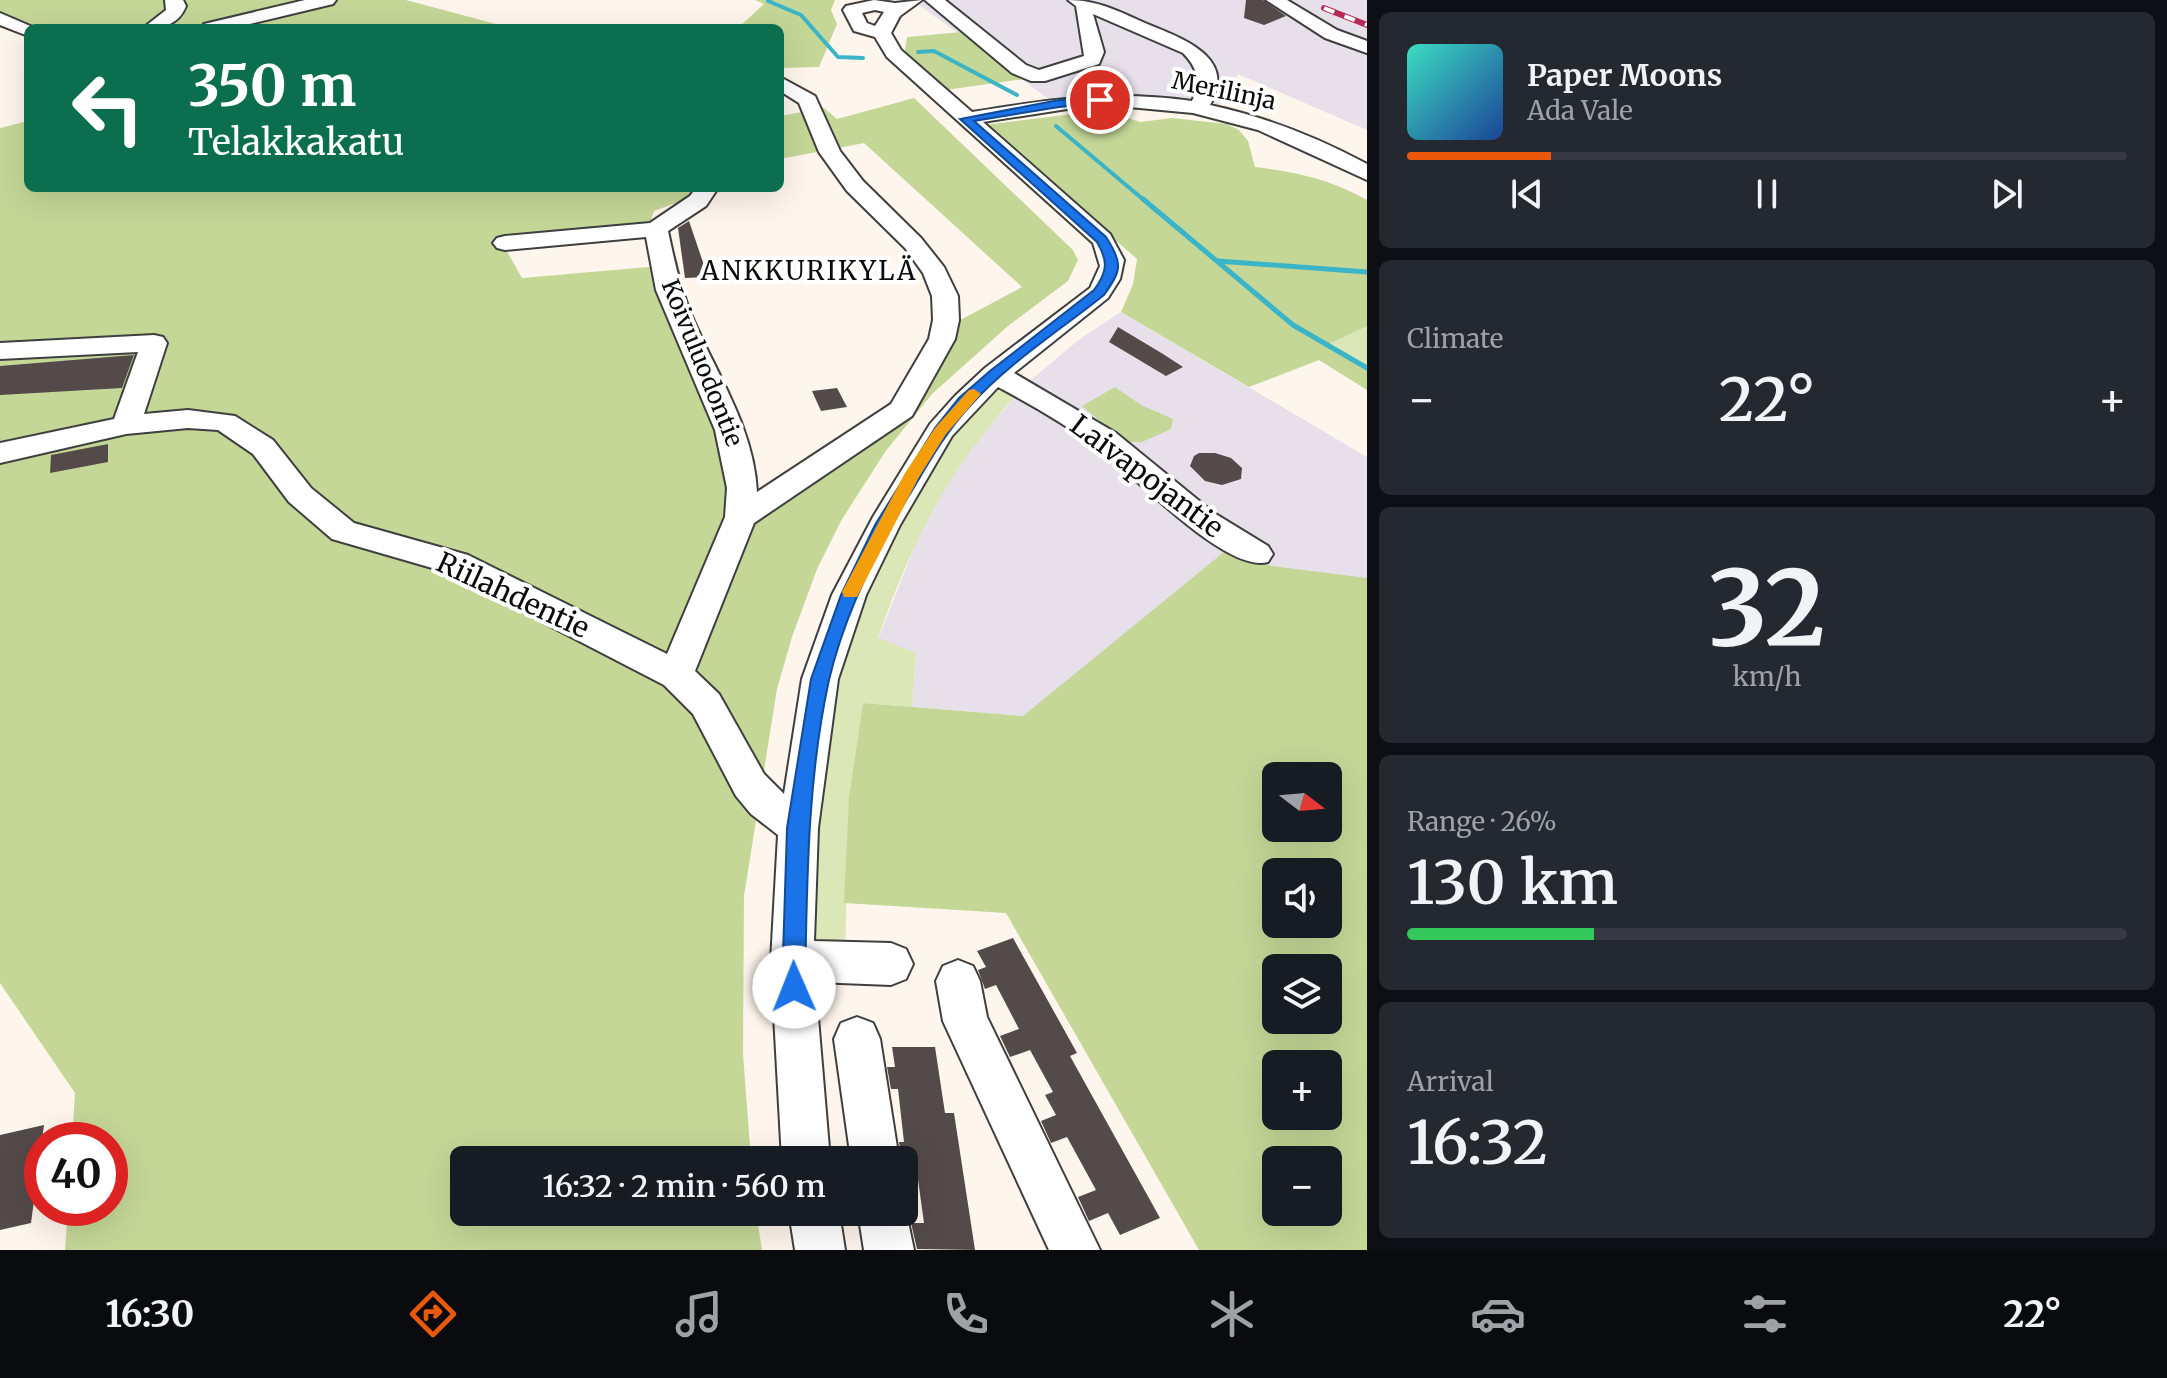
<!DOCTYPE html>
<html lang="en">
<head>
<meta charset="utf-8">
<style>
  :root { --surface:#171b24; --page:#242831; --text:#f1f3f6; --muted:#9ea1a6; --line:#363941; --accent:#ea580c }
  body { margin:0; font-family:Merriweather,serif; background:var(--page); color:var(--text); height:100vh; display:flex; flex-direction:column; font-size:30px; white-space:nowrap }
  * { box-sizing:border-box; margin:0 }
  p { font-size:26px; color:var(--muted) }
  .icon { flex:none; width:44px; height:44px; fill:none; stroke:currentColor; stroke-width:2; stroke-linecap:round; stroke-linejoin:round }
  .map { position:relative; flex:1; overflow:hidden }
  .panel { display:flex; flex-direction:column; gap:12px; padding:12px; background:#0d0f14; width:800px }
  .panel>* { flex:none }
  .banner { position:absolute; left:24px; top:24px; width:760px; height:168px; border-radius:12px; box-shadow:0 8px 32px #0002; background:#0b6e4f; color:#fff; overflow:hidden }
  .needle { width:52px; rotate:106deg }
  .fabs { position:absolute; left:1262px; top:762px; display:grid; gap:16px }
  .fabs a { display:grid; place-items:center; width:80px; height:80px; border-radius:12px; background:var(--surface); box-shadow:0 8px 32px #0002; font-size:40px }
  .speed { position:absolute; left:24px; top:1122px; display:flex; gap:16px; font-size:40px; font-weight:700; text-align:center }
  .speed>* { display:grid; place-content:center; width:104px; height:104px; border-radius:50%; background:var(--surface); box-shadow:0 8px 32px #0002; line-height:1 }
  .speed .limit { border:12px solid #d22; background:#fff; color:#111 }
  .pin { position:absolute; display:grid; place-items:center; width:68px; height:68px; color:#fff; margin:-34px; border:4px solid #fff; border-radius:50%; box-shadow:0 2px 8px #0007 }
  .me { position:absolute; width:88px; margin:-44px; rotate:359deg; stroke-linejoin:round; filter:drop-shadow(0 0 6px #0008) }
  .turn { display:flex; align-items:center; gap:28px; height:168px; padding:0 32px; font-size:36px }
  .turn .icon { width:104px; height:104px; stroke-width:2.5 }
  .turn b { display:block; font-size:56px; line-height:68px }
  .big { font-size:60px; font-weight:600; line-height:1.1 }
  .panel .tile { flex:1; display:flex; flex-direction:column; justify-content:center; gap:12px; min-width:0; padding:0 28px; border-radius:12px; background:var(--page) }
  .panel .dial { align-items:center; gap:0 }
  .dial b { font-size:104px; line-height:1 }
  .song { display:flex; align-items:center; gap:24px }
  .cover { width:96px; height:96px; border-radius:12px; background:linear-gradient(135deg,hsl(170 70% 55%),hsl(220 70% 35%)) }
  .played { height:8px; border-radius:4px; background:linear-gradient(90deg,var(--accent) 20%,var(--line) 20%) }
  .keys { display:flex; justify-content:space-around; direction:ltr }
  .heat { display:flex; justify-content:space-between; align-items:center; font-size:44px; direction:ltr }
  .charge { height:12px; border-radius:6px; background:linear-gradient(90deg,#34c759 26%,var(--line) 0) }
  .trip { position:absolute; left:450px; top:1146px; width:468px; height:80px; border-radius:12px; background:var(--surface); box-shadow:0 8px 32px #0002; font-weight:600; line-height:80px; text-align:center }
  .menu { display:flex; height:128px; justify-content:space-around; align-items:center; background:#090b0e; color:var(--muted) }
  .menu .icon { width:56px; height:56px }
  .menu .current { color:var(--accent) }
  .menu b { font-size:36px; color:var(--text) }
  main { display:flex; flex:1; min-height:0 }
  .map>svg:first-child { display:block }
  .industrial { fill:#e7e0eb }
  .green { fill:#dce7b7 }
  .forest { fill:#c4d797; fill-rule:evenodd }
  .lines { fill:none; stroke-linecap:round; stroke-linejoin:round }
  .stream-far1 { stroke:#3cb4c8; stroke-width:4 }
  .stream { stroke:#3cb4c8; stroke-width:5 }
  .building { fill:#544a49 }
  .minor-casing { stroke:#3f3f3f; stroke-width:4 }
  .minor { fill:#fff; fill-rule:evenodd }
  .rail-casing { stroke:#b62a55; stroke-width:6 }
  .rail { stroke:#fff; stroke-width:4; stroke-dasharray:11; stroke-linecap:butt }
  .route { fill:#1a73e8; stroke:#114b97; stroke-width:2 }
  .slow { fill:#f59e0b }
  .labels { text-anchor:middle; stroke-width:8; stroke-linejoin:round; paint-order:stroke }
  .far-street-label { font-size:24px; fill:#0c0c0c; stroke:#fff }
  .far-neighbourhood-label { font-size:26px; letter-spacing:2px; fill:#0c0c0c; stroke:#fff }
  .street-label { font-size:28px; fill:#0c0c0c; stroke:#fff }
</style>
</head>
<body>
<main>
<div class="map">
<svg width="1367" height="1250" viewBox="0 0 1367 1250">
  <rect width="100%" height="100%" fill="#fef6ec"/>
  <g class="industrial">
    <polygon points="928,0 1367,0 1367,130 1238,74 1218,106 1119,97 1050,100 919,5"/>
    <polygon points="1121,312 1367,457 1367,612 1023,716 912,707 916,653 878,639 922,528 939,497 977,441 1027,383 1081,338"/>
  </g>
  <g class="green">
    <polygon points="1367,326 1367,367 1326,345"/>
    <path d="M994,390L1018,393C948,471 912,540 878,638L916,653L912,707L863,703L849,796L845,957L811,953C809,781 838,604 936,460C954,434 969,410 994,390Z"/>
  </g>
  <g class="forest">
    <polygon points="0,0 406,0 511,28 31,28 0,16"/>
    <polygon points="755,0 835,0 831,10 837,24 819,67 780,68 780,28 738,28 764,4"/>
    <polygon points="961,32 1024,79 946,90 905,51 907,37"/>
    <polygon points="914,98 1073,250 1078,260 1068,281 1008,326 932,394 885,452 841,521 817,569 792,637 777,689 744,896 743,1054 751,1160 464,1160 464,1212 756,1212 762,1250 65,1250 68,1208 110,1208 110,1140 72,1140 75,1093 0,983 0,128 28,121 28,188 694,188 689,198 654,211 649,226 500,239 522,278 660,266 711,408 733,508 907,408 951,325 1022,287 864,143 780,159 780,116 824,108 837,119"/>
    <path d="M1104,110L1140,122L1172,118L1227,124L1239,130L1248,141L1255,167C1297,172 1330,179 1367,200V326L1327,345L1367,367V390L1319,360L1249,387L1121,312L1133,284L1137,259L985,125Z"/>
    <polygon points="1115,387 1141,405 1173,419 1171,429 1142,442 1125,442 1082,406"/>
    <path d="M1224,552L1272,566L1367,578V1250H1199L1006,913L844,903L849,796L863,703L1023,716ZM1276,776H1328V828H1276ZM1276,872H1328V924H1276ZM1276,968H1328V1020H1276ZM1276,1064H1328V1116H1276ZM1276,1160H1328V1212H1276Z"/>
  </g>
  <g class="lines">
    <g class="stream-far1">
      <polyline points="768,1 801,15 838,57 863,58"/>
      <polyline points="918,52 934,51 1017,95"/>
      <polyline points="1056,126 1145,201"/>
    </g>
    <g class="stream">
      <polyline points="1143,199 1293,325 1367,368"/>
      <polyline points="1218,261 1367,272"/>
    </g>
  </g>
  <g class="building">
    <polygon points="1246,0 1263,0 1286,16 1264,25 1244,18"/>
    <polygon points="689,221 708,277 685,278 678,228"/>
    <polygon points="1118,327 1163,354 1183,367 1166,376 1109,342"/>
    <polygon points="134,355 122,388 0,395 0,366"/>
    <polygon points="837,388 847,407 821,411 812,391"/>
    <polygon points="108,444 108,462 50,473 51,455"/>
    <polygon points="1199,453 1215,453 1231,458 1242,468 1241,479 1222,485 1205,481 1190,466 1194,456"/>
    <polygon points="1013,938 1077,1053 1070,1056 1160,1218 1120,1235 1108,1213 1089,1221 1078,1197 1096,1190 1067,1137 1051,1143 1041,1121 1056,1115 1045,1095 1053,1092 1030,1050 1010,1057 1000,1036 1019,1029 996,985 985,989 978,970 986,967 977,951"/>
    <polygon points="892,1047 935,1047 945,1113 954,1113 975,1250 917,1249 911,1223 924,1223 916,1165 904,1165 902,1160 899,1142 904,1142 898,1089 891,1089 887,1067 895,1067"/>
    <polygon points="44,1125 31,1223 0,1230 0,1135"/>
  </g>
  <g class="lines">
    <defs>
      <g id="minor">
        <path d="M165,0H183L186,6C178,26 162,28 143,28L166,10Z"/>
        <polygon points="305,0 336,0 333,4 233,28 201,28 204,24"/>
        <path d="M874,0L895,3L922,0L900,16L891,33L901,50L972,112C1052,99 1111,90 1192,101C1201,82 1198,68 1183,53L1093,14L1104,52L1099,64L1045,81H1031L1012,73L925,0H945L1026,65L1039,70L1084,56L1076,6L1068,0C1097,0 1118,11 1145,23C1178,37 1239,56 1210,105C1266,117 1317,137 1367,164V180L1258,130L1193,113L1118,106L1080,107L983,122L1110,234L1124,260L1120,279L1108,298L1014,373L1116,433L1214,513L1268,546L1273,554L1268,562C1226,574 1133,474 1098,448C1066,425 1032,405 998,387L952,436L900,525L866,595L838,679L818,828L814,941L891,943L906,949L913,964L906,979L891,985L815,982L830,1160H782L771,961L778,835L751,814L736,796L693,714L664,685L446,572L332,539L289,502L253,454L218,430L188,428L126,434L0,463V443L114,419L138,352L0,359V343L154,335L163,337L167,343L144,414L188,410L235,416L273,440L311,488L354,523L468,555L667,654L725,517L727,488L715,430L656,290L646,237L505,250L497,248L493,243L497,238L505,236L650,223L690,196L696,188H718L706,206L668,231C674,260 680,287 691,314C715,372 754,427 757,492L891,404L929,339L933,320L932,296L923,273L905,248L847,191L819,152L799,103L780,91V77L815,96L840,151L863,181L921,238L944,267L958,296L959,320L955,339L912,416L754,523L695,671L719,694L764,774L784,794L802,679L832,595L873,517L930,424L955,396L985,368L1090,288L1100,266L1093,243L887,57L875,37L854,31L843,10L846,6ZM875,10L884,12L875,26L867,23L862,13Z"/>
        <polygon points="1266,0 1287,0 1337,30 1367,41 1367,53 1325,38"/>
        <polygon points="0,13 35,28 28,28 28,36 0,25"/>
        <polygon points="958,960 973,966 980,981 987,1017 1100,1250 1049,1250 943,1021 936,981 943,966"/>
        <polygon points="857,1017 873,1023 880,1039 899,1160 851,1160 834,1039 841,1023"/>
        <polygon points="904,1203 914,1250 864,1250 858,1212 904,1212"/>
        <polygon points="789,1212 839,1212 845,1250 795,1250"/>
      </g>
    </defs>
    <use href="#minor" class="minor-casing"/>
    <use href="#minor" class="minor"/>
    <defs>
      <polyline id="rail" points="1324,8 1367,25"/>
    </defs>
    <use href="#rail" class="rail-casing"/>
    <use href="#rail" class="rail"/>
  </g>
  <path class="route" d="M1103,98V102L1100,103L1059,107L974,121L1106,237C1123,263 1122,270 1104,295C1059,331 1007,364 969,407C944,434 927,466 908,497C875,553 844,616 829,680C807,780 807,885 805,987L802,995L794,998L785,995L782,987L787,828L811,679L841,595L875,525L935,428L959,398L990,371L1094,290C1108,271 1108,261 1097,242L960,119L1059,100Z"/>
  <polygon class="slow" points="974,389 981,394 946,434 919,477 857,597 844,597 842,592 905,473 935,428 969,390"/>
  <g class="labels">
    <g class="far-street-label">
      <text transform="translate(1224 91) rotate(12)" y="8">Merilinja</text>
      <text transform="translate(702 363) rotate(68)" y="8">Koivuluodontie</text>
    </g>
    <g class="far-neighbourhood-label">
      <text x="809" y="280">ANKKURIKYLÄ</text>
    </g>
    <g class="street-label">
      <text transform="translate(1147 476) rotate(37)" y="10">Laivapojantie</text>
      <text transform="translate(513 595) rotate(25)" y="10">Riilahdentie</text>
    </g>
  </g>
</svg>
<div class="fabs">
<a><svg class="needle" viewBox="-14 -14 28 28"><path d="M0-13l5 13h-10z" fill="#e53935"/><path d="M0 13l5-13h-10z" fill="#9ea1a6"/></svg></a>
<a><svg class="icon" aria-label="sound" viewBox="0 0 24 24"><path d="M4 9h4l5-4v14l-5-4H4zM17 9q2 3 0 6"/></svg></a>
<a><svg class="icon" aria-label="layers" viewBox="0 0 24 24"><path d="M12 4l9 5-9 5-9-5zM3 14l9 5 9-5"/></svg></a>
<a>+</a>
<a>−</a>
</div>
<div class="speed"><div class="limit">40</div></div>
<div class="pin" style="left:1100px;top:100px;background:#d93025"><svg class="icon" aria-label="arrive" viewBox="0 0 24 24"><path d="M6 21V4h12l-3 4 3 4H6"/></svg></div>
<svg class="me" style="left:794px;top:987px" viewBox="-20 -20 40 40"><circle r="19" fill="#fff"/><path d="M0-13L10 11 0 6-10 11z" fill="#1a73e8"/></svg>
<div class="trip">16:32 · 2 min · 560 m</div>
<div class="banner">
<div class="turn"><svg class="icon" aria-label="left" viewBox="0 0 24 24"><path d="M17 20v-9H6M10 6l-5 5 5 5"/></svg><div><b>350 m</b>Telakkakatu</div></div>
</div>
</div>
<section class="panel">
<div class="tile">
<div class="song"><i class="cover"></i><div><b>Paper Moons</b><p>Ada Vale</p></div></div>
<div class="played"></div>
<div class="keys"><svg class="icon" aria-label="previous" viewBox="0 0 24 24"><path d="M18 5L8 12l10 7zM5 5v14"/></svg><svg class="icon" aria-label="pause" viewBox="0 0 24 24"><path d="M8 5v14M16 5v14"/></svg><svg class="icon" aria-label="next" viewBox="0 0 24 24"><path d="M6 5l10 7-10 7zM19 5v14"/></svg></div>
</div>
<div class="tile"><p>Climate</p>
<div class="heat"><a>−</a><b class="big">22°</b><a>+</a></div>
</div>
<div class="tile dial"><b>32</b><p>km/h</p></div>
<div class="tile"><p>Range · 26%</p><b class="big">130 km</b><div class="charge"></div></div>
<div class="tile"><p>Arrival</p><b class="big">16:32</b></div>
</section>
</main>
<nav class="menu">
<b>16:30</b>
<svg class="icon current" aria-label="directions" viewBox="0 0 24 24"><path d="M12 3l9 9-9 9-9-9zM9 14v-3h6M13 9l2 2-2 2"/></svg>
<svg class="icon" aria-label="music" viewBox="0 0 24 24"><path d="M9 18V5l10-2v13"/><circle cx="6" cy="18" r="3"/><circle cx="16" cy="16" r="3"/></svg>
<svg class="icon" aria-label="phone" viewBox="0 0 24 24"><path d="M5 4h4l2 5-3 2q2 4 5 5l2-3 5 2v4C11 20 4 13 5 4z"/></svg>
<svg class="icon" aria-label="climate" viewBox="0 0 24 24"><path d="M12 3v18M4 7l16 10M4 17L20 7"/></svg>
<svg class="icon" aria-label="car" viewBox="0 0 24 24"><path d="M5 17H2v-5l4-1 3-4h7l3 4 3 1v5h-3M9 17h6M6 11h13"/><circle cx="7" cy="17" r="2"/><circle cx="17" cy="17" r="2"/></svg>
<svg class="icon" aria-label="filters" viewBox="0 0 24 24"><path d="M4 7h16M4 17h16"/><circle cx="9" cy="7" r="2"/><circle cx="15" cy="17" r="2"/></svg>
<b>22°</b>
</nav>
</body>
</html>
